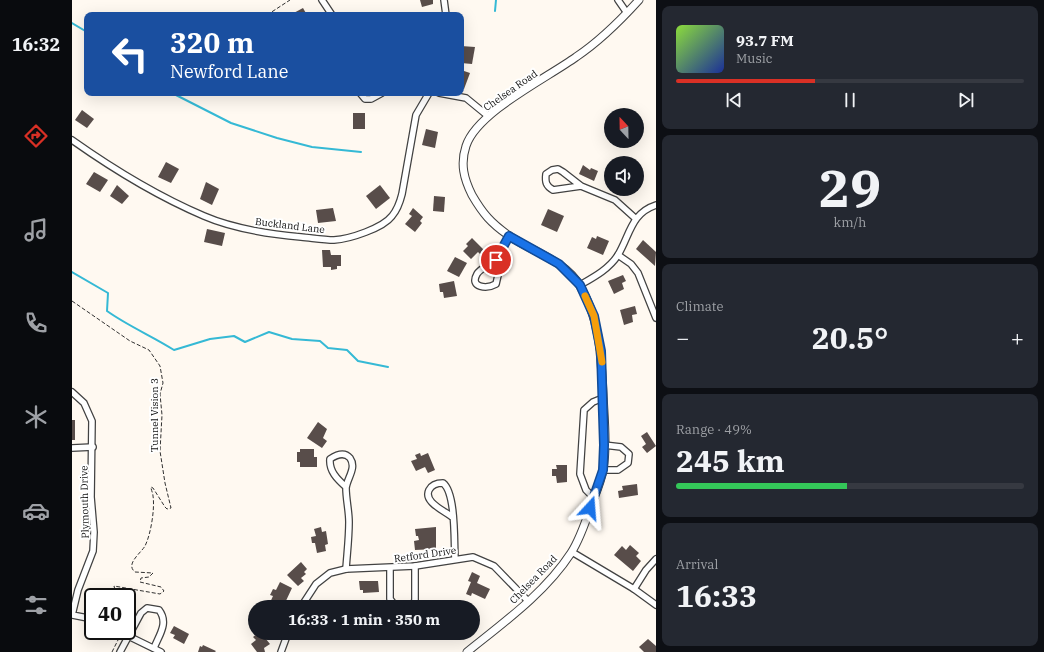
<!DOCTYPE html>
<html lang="en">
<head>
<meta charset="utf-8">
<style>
  :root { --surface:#171b24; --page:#242831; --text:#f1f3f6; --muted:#9ea1a6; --line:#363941; --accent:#d93025 }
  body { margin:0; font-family:"IBM Plex Serif",serif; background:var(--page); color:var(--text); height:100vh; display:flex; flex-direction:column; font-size:15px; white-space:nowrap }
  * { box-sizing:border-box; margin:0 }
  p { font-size:13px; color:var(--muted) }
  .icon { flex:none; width:22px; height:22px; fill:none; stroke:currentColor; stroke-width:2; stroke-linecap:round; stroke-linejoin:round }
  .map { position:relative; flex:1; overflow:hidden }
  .sheet { display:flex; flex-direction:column; gap:6px; padding:6px; background:#0d0f14; width:388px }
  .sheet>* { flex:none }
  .banner { position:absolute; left:12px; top:12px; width:380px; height:84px; border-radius:8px; box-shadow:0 4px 16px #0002; background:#1a4fa0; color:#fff; overflow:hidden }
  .needle { width:26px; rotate:338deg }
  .fabs { position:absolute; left:532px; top:108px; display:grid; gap:8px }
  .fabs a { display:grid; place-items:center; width:40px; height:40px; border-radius:50%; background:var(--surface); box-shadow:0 4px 16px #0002; font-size:20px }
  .speed { position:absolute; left:12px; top:588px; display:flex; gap:8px; font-size:20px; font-weight:700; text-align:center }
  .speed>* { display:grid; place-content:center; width:52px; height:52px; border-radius:50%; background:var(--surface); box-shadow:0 4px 16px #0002; line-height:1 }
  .speed .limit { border:2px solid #111; border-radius:6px; background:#fff; color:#111 }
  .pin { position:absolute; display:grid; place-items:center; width:34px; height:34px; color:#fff; margin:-17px; border:2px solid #fff; border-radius:50%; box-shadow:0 1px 4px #0007 }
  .me { position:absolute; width:44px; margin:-22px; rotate:19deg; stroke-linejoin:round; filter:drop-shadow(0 0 3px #0008) }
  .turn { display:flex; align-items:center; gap:14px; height:84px; padding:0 20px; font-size:18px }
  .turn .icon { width:52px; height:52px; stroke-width:2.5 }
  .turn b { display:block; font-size:28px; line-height:34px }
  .big { font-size:30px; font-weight:700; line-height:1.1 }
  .sheet .widget { flex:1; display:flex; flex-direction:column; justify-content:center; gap:6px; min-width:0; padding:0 14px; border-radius:8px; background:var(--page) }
  .sheet .dial { align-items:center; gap:0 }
  .dial b { font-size:52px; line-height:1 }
  .song { display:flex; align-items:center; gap:12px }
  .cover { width:48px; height:48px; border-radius:6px; background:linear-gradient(135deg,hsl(90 70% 55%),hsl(230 70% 35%)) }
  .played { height:4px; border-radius:2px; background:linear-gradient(90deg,var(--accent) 40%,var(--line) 40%) }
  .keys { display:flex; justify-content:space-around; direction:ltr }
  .heat { display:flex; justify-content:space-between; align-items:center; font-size:22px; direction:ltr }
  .charge { height:6px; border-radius:3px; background:linear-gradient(90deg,#34c759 49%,var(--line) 0) }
  .trip { position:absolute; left:176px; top:600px; width:232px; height:40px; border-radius:20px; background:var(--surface); box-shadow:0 4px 16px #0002; font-weight:700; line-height:40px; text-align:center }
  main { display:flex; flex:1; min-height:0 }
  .tab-bar { display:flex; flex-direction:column; width:72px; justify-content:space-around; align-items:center; background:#090b0e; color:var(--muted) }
  .tab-bar .icon { width:28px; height:28px }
  .tab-bar .on { color:var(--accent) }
  .tab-bar b { font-size:18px; color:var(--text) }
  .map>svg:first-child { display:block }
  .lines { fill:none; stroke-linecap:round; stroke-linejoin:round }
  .stream { stroke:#35b9d5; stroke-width:2 }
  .building { fill:#584d4a }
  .minor-casing { stroke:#424242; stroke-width:8 }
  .tertiary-casing { stroke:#424242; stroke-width:9 }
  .path { stroke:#313131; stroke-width:1; stroke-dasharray:4 2; stroke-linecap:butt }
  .minor { stroke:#fff; stroke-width:5.5 }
  .tertiary { stroke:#fff; stroke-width:7 }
  .route-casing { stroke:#114b97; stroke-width:10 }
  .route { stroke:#1a73e8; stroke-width:7 }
  .slow { stroke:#f59e0b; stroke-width:7 }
  .labels { text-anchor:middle; stroke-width:4; stroke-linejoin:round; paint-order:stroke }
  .street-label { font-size:10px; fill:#0f0f0f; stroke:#fff }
</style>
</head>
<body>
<main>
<nav class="tab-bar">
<b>16:32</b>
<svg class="icon on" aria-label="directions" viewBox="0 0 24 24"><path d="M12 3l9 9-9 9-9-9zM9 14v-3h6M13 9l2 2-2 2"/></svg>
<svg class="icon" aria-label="music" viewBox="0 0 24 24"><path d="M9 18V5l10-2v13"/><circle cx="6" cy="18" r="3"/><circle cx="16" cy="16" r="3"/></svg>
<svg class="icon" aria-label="phone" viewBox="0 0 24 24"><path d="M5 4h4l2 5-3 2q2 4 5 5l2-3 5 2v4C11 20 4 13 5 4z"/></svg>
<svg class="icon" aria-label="climate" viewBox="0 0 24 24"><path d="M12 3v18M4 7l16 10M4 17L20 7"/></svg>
<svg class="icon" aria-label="car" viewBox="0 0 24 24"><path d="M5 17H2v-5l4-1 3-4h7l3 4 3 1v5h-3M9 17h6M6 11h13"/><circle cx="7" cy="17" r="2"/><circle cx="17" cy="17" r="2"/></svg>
<svg class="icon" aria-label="filters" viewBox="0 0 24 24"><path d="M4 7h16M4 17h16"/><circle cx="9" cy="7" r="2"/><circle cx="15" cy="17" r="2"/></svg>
</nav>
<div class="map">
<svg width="584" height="652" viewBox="0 0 584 652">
  <rect width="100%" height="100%" fill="#fff9f1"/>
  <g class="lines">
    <g class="stream">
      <polyline points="423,11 424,0"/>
      <polyline points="0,23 15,32"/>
      <polyline points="100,93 159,123 205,138 240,147 289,152"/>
      <path d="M0,272L36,293L35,311C56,326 80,336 102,350L138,339L162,336L173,342L197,332L220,339L248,341L256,348L275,350L286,361L316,367"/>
    </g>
  </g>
  <g class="building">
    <polygon points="348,0 361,0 361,4 350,7"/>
    <polygon points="231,8 235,15 218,15"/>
    <polygon points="389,46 403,47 400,64 389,63"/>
    <polygon points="389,70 398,73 392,89 389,88"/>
    <polygon points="10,110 22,119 15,128 3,120"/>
    <rect x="281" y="113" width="12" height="16"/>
    <polygon points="354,129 366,132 363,148 350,145"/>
    <polygon points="94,162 107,169 99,183 86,177"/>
    <polygon points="511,165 518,170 519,168 526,171 522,181 507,174"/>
    <polygon points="22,172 36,180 28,192 14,184"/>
    <polygon points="134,182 147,189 140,205 128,199"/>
    <polygon points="45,185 57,196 50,204 38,196"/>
    <polygon points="308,185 318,198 304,209 294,196"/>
    <polygon points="362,196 373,197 372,212 361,211"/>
    <polygon points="261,208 264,221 246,223 244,210"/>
    <polygon points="341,208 351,217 348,221 350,223 343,232 333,224 340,216 337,214"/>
    <polygon points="476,209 492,216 485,232 469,225"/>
    <polygon points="135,229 153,233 150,246 132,242"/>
    <polygon points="525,236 537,241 531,255 515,248 520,237 524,239"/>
    <polygon points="400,238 412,250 408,254 406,252 399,259 391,251 396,246 394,244"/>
    <polygon points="571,240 584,252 583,266 564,249"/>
    <polygon points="250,250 258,250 259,255 269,255 269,266 265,266 265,269 259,270 259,267 251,267"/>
    <polygon points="383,257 395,263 387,277 375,271"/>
    <polygon points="551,275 554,281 550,283 552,289 542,294 536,281"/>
    <polygon points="382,281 385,296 372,298 371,292 368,292 367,284"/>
    <polygon points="563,306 565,314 560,315 561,322 552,325 548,310"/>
    <rect x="0" y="420" width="3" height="20"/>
    <polygon points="246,422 255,429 251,438 255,441 250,448 235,438"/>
    <polygon points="575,432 584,446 575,453 570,447 574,444 569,436"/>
    <polygon points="228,449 242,449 242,457 245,457 245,467 228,467 228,462 225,462 225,452 228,452"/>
    <polygon points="348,453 349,456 356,453 363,470 356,473 353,467 344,471 339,461 345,459 343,455"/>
    <polygon points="484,465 495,465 495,482 485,483 484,476 480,476 480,469 485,469"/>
    <polygon points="565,484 566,495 547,498 546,491 551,490 550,486"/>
    <polygon points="249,527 250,532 254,531 256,544 253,545 254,551 245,553 243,543 240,543 239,537 244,536 242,529"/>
    <polygon points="364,527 364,549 343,550 342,541 347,540 346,536 344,536 343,529"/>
    <polygon points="558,545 567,553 564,556 569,561 561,571 542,555 550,546 554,550"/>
    <polygon points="229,562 235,569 232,572 234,574 229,578 232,581 226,586 215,575"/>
    <polygon points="400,572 408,576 405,583 418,589 413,599 400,593 399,596 394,594 399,582 396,581"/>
    <polygon points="287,581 306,581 307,592 291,593 291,590 288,590"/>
    <polygon points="208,582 220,588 212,605 210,604 209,607 196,607 201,596 198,595 201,589 204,590"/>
    <polygon points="102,626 117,634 112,644 101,638 103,635 98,633"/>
    <polygon points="186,633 189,633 198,644 192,648 193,652 185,652 179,644 184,640 181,637"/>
    <polygon points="576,639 584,646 584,652 572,652 567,647"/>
    <polygon points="131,645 144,651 143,652 126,652 128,646 130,647"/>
  </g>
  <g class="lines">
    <defs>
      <g id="minor">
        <polyline points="250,0 260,15"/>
        <polyline points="372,0 374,15"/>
        <polyline points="546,0 555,13"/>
        <polyline points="288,93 293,99 299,99 310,93"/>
        <polyline points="367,93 394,98 416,116"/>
        <path d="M0,140C41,169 85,196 132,216C162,229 196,234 229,237C240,238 252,240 262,240C278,239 311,228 320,216C326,209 328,202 330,194L344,115L357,93"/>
        <path d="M509,186L481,190C474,186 473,182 474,174L480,170L486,169L491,172L509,186L543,200L563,218"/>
        <polyline points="546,255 559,264 566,273 584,318"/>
        <path d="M424,260L427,271L424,284C415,289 397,288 405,274C409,267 420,265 425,258C430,252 433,243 437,236"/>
        <path d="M508,285C522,277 537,269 546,255C558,235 559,213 584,205"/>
        <polyline points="0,392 12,403 20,421 19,497 22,532 21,551 6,590 0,615 21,619"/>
        <polyline points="0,448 21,447"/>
        <polyline points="531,470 546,470 556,463 557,454 549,447 532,445"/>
        <polyline points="522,498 514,490 508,474 512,410 521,402 531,398"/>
        <path d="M380,517C373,511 351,502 357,490C360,484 366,483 371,483C384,493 382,542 383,559"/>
        <polyline points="500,552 562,589 584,605"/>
        <polyline points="318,568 318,599 324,607"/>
        <path d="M274,569C275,554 277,538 277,522C277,511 274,499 274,488C275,478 285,468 278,458C272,451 264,455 258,459C257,471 265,479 274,487"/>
        <polyline points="562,589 574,570 584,559"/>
        <polyline points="229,607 244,584 258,573 274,569 343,566 401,557 422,566 456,601"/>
        <polyline points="340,607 343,600 343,566"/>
        <polyline points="46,631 89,652"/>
        <path d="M48,652L69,613L75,608L87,610C97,623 87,635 82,648"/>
        <polyline points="209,652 216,633"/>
      </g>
      <path id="tertiary" d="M395,652C431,623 473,593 499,553C508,539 514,521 519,506C523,495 529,482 531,470C535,445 532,418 531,393C529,356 528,319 508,286C493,260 460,252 436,235C419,223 411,214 400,195C392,179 388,164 394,146C405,112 475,78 504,57C528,41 548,21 567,0"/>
    </defs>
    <use href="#minor" class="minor-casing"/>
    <use href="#tertiary" class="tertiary-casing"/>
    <g class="path">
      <polyline points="195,15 218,0"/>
      <path d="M0,301L58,341L77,350L88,366L91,383L88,394L90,415L88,451L93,483L99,508L95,509L93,507L81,488L79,487C79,490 81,493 81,496C83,508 79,534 73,546C69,553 53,564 63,572L81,573L77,577L69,578L68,582L89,587L92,591L88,594L42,586L43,590L50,597"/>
      <polyline points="55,601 61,607 58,609 55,608"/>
      <polyline points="40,652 47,638"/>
    </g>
    <use href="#minor" class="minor"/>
    <use href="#tertiary" class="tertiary"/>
  </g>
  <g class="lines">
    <defs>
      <polyline id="route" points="424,260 437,236 487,264 508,285 522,316 529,351 532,445 531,470 518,508"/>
    </defs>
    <use href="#route" class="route-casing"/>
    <use href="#route" class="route"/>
    <polyline class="slow" points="513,296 522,316 530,362"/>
  </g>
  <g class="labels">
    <g class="street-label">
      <text transform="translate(438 90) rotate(-35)" y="4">Chelsea Road</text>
      <text transform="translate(218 225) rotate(7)" y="4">Buckland Lane</text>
      <text transform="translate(82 415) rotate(-90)" y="4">Tunnel Vision 3</text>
      <text transform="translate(12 502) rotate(-91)" y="4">Plymouth Drive</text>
      <text transform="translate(353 554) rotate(-8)" y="4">Retford Drive</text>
      <text transform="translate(461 579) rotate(-46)" y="4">Chelsea Road</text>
    </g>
  </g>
</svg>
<div class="fabs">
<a><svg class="needle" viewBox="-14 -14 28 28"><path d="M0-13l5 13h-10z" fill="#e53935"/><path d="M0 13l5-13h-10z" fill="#9ea1a6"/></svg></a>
<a><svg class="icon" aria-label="sound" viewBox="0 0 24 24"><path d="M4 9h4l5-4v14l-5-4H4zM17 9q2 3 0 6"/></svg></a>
</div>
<div class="speed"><div class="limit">40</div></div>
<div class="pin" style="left:424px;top:260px;background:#d93025"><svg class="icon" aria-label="arrive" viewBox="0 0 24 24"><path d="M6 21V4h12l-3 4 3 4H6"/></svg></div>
<svg class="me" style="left:518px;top:508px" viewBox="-20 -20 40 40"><path d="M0-17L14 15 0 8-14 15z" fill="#1a73e8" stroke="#fff" stroke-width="4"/></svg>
<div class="trip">16:33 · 1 min · 350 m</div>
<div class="banner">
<div class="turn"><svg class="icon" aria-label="left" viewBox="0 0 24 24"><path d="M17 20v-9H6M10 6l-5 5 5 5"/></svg><div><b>320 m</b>Newford Lane</div></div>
</div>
</div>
<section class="sheet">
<div class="widget">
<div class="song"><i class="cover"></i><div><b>93.7 FM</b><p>Music</p></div></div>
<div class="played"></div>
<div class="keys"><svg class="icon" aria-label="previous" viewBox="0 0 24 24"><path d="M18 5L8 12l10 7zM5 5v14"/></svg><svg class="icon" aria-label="pause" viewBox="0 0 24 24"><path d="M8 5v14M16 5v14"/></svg><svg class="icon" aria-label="next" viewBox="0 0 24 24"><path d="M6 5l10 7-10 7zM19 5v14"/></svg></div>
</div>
<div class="widget dial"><b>29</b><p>km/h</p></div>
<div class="widget"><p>Climate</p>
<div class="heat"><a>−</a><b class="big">20.5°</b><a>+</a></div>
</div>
<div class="widget"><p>Range · 49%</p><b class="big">245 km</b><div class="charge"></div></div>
<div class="widget"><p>Arrival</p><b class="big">16:33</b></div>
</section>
</main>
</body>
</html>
